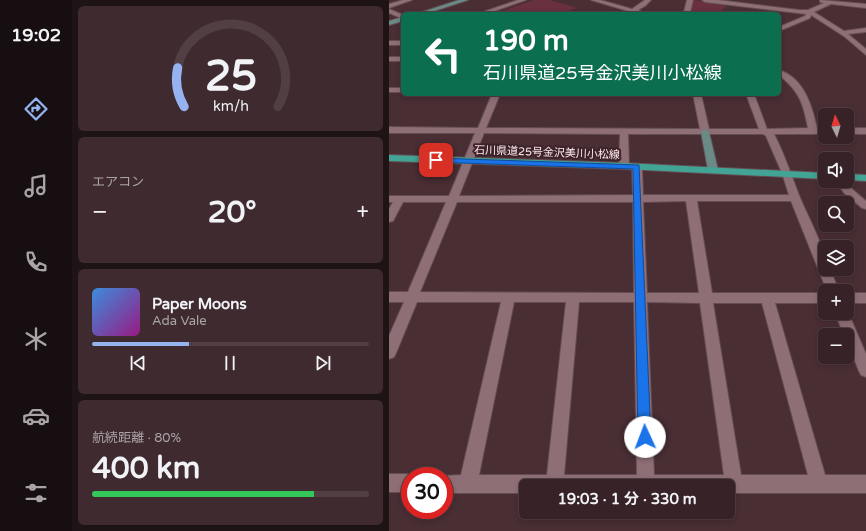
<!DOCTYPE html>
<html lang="ja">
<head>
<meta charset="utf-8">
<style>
  :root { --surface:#372227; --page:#3e2a2f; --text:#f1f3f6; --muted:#aaa4a7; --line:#513f44; --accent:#95b2f1 }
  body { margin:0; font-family:"Varela Round","Noto Sans JP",sans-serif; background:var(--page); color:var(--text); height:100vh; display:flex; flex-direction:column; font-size:15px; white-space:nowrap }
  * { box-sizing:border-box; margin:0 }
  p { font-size:13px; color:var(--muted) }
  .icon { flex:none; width:22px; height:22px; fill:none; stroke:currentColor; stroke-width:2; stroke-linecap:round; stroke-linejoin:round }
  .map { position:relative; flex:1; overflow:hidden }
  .drawer { display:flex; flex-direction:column; gap:6px; padding:6px; background:#1e1315; width:317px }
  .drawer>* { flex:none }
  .hud { position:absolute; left:12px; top:12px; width:380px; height:84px; border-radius:6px; box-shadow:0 2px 6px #0003,0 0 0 1px var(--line); background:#0b6e4f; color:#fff; overflow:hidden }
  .needle { width:26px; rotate:355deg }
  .buttons { position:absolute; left:429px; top:108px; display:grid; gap:8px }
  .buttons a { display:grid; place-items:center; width:36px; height:36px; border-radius:6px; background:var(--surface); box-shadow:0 2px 6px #0003,0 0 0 1px var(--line); font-size:20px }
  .speed { position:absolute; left:12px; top:467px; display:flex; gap:8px; font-size:20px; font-weight:700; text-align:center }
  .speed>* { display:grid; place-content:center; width:52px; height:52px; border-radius:50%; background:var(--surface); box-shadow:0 2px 6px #0003,0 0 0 1px var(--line); line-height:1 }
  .speed .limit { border:6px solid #d22; background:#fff; color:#111 }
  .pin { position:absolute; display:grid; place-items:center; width:34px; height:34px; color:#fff; margin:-17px; border-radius:8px; box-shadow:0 2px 6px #0006 }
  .me { position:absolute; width:44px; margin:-22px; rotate:358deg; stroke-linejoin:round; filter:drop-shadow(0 0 3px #0008) }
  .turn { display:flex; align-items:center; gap:14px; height:84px; padding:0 16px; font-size:18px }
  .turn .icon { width:52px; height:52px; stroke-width:2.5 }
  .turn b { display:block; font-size:28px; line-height:34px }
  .big { font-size:30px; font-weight:700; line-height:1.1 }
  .drawer .tile { flex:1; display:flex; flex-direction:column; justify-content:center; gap:6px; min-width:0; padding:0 14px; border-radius:6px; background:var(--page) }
  .drawer .dial { align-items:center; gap:0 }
  .dial svg { height:104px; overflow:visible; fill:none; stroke:var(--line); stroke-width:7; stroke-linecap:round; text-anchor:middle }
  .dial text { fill:var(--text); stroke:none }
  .song { display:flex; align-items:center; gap:12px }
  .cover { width:48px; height:48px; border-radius:6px; background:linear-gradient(135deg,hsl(210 70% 55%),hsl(310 70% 35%)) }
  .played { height:4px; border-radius:2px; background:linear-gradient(90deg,var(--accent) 35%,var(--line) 35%) }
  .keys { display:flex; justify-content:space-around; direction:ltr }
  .heat { display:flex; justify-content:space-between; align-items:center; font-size:22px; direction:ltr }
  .charge { height:6px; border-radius:3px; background:linear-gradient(90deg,#34c759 80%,var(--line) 0) }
  .trip { position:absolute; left:130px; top:479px; width:216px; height:40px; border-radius:6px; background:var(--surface); box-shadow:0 2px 6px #0003,0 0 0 1px var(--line); font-weight:700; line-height:40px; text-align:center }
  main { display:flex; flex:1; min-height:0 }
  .tab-bar { display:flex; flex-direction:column; width:72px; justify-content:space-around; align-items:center; background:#160e10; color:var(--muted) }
  .tab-bar .icon { width:28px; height:28px }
  .tab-bar .selected { color:var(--accent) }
  .tab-bar b { font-size:18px; color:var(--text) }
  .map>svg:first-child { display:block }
  .green { fill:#69303f }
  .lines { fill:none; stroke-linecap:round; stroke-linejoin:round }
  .street-casing { stroke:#644e52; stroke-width:2 }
  .secondary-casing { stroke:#644e52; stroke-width:2 }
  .primary-casing { stroke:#644e52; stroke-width:2 }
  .street { fill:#8f6f76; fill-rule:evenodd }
  .secondary { fill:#698a85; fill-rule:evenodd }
  .primary { fill:#42a494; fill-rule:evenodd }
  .route { fill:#1a73e8; stroke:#114b97 }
  .labels { text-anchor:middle; stroke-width:4; stroke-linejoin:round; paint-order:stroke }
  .far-street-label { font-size:11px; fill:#ffedf0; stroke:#3e242a }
</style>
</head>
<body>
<main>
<nav class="tab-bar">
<b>19:02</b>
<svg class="icon selected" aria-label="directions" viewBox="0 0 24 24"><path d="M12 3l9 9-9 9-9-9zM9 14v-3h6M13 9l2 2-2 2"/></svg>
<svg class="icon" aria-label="music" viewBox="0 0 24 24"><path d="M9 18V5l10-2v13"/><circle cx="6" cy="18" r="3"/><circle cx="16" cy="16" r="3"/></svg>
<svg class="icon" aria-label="phone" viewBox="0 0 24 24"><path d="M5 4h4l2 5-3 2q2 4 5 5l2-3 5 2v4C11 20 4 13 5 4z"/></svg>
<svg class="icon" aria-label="climate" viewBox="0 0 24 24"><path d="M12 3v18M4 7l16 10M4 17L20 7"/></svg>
<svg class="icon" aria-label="car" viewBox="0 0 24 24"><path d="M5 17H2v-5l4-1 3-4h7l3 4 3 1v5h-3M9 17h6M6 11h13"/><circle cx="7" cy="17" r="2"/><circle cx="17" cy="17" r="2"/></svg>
<svg class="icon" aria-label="filters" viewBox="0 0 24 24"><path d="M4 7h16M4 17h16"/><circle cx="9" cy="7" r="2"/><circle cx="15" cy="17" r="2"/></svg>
</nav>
<section class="drawer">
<div class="tile dial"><svg viewBox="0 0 100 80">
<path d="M14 69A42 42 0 1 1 86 69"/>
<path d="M14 69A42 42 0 0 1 9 39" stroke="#95b2f1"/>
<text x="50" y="56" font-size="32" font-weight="700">25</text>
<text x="50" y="72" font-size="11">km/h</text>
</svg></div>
<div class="tile"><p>エアコン</p>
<div class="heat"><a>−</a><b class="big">20°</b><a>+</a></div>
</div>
<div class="tile">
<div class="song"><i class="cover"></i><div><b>Paper Moons</b><p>Ada Vale</p></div></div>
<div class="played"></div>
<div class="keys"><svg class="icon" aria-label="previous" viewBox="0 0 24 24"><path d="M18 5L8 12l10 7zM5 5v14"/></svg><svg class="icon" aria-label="pause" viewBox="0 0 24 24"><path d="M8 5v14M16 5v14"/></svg><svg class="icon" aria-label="next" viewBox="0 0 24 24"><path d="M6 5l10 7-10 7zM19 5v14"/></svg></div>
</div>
<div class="tile"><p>航続距離 · 80%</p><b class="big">400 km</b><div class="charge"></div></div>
</section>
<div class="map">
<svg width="477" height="531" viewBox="0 0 477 531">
  <rect width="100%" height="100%" fill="#492e34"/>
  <g class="green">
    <polygon points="145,0 161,0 188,8 171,14 105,14"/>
    <polygon points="304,0 335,3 338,5 329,14 301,14"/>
  </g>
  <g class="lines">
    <defs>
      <g id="street">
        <polygon points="14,0 23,0 0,8 0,4"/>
        <polygon points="129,0 137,0 97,14 88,14"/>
        <polygon points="202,0 211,0 243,9 256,0 262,0 256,6 249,10 258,14 238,14 239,11"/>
        <polygon points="298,0 304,0 301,13 292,14 295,12"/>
        <polygon points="313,0 329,0 410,10 419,10 435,3 431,2 431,0 477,4 477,8 442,4 425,12 455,31 477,28 477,32 459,34 477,49 477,55 456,37 422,15 421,18 390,31 390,27 416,16 417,14 316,2"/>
        <polygon points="0,9 14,15 14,19 0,13"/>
        <rect x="0" y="41" width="14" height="4"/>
        <rect x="0" y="57" width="14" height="4"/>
        <path d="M390,70C415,78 423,106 428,128H436V134H385C396,155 403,178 412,200C421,222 436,245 436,269H441L450,291H438L402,201H308L323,293H436V303H386L436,475H477V493H339V486H137V493H55V476H53L72,475L112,302H28L7,353L5,357L0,359V336L15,302H0V292H19L57,202H14L4,221L0,222V209L4,202H0V196H60L86,133H0V127L89,128L103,94H111L97,128L311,129L304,94H312L320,129H370L357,94H365L378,129L419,128C414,103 411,92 390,75ZM95,133L231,134L230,166L235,169L240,166L239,134H374L377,136L393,173L400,195H254L253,167L248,164L243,167L244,195L70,196ZM297,201L310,293H258L254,202ZM68,202H244L245,293L31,292ZM125,302H177L158,475H90ZM190,302H245L248,475H175ZM258,302L311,303L335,475H265ZM324,303H373L419,475H352Z"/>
        <rect x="0" y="88" width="14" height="4"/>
        <rect x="458" y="128" width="19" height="6"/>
        <polygon points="447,181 457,181 463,189 477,201 477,209 473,208 455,193"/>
        <rect x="458" y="293" width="19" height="10"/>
        <polygon points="458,310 477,354 477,377 472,375 470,371 458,342 458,335 455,335 446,313 458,313"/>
        <polygon points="0,474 21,474 25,476 21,476 21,492 0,492"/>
      </g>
      <g id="secondary">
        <polygon points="70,0 79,0 36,14 27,14"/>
        <polygon points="14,17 14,21 0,25 0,21"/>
        <polygon points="316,129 320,132 329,170 324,173 319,170 312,132"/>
      </g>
      <g id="primary">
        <polygon points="0,155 235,163 436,173 436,179 235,169 0,161"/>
        <polygon points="458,174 477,175 477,181 458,180"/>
      </g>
    </defs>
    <use href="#street" class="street-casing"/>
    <use href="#secondary" class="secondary-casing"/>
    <use href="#primary" class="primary-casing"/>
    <use href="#street" class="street"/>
    <use href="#secondary" class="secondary"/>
    <use href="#primary" class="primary"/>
  </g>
  <polygon class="route" points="47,158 250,165 262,437 260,441 256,442 251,441 249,437 244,169 44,162 43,160"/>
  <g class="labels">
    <g class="far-street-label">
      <text transform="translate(158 152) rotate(2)" y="4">石川県道25号金沢美川小松線</text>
    </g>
  </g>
</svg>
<div class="buttons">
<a><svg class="needle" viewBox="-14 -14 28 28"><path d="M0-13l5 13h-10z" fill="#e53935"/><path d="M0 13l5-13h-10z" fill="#aaa4a7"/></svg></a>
<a><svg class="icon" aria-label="sound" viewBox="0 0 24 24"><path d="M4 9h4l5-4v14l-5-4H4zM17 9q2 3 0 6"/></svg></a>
<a><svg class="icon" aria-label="search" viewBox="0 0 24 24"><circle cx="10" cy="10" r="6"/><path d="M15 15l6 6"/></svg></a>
<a><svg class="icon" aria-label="layers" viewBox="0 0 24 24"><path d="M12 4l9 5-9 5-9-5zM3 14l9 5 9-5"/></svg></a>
<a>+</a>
<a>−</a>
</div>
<div class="speed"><div class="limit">30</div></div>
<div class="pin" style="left:47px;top:160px;background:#d93025"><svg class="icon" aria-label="arrive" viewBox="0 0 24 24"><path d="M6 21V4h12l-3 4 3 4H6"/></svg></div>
<svg class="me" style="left:256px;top:437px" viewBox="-20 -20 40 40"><circle r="19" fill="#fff"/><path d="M0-13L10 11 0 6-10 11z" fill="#1a73e8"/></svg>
<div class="trip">19:03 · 1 分 · 330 m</div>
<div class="hud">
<div class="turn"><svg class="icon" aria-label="left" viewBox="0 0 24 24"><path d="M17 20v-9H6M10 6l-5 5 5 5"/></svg><div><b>190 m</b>石川県道25号金沢美川小松線</div></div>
</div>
</div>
</main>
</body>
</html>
